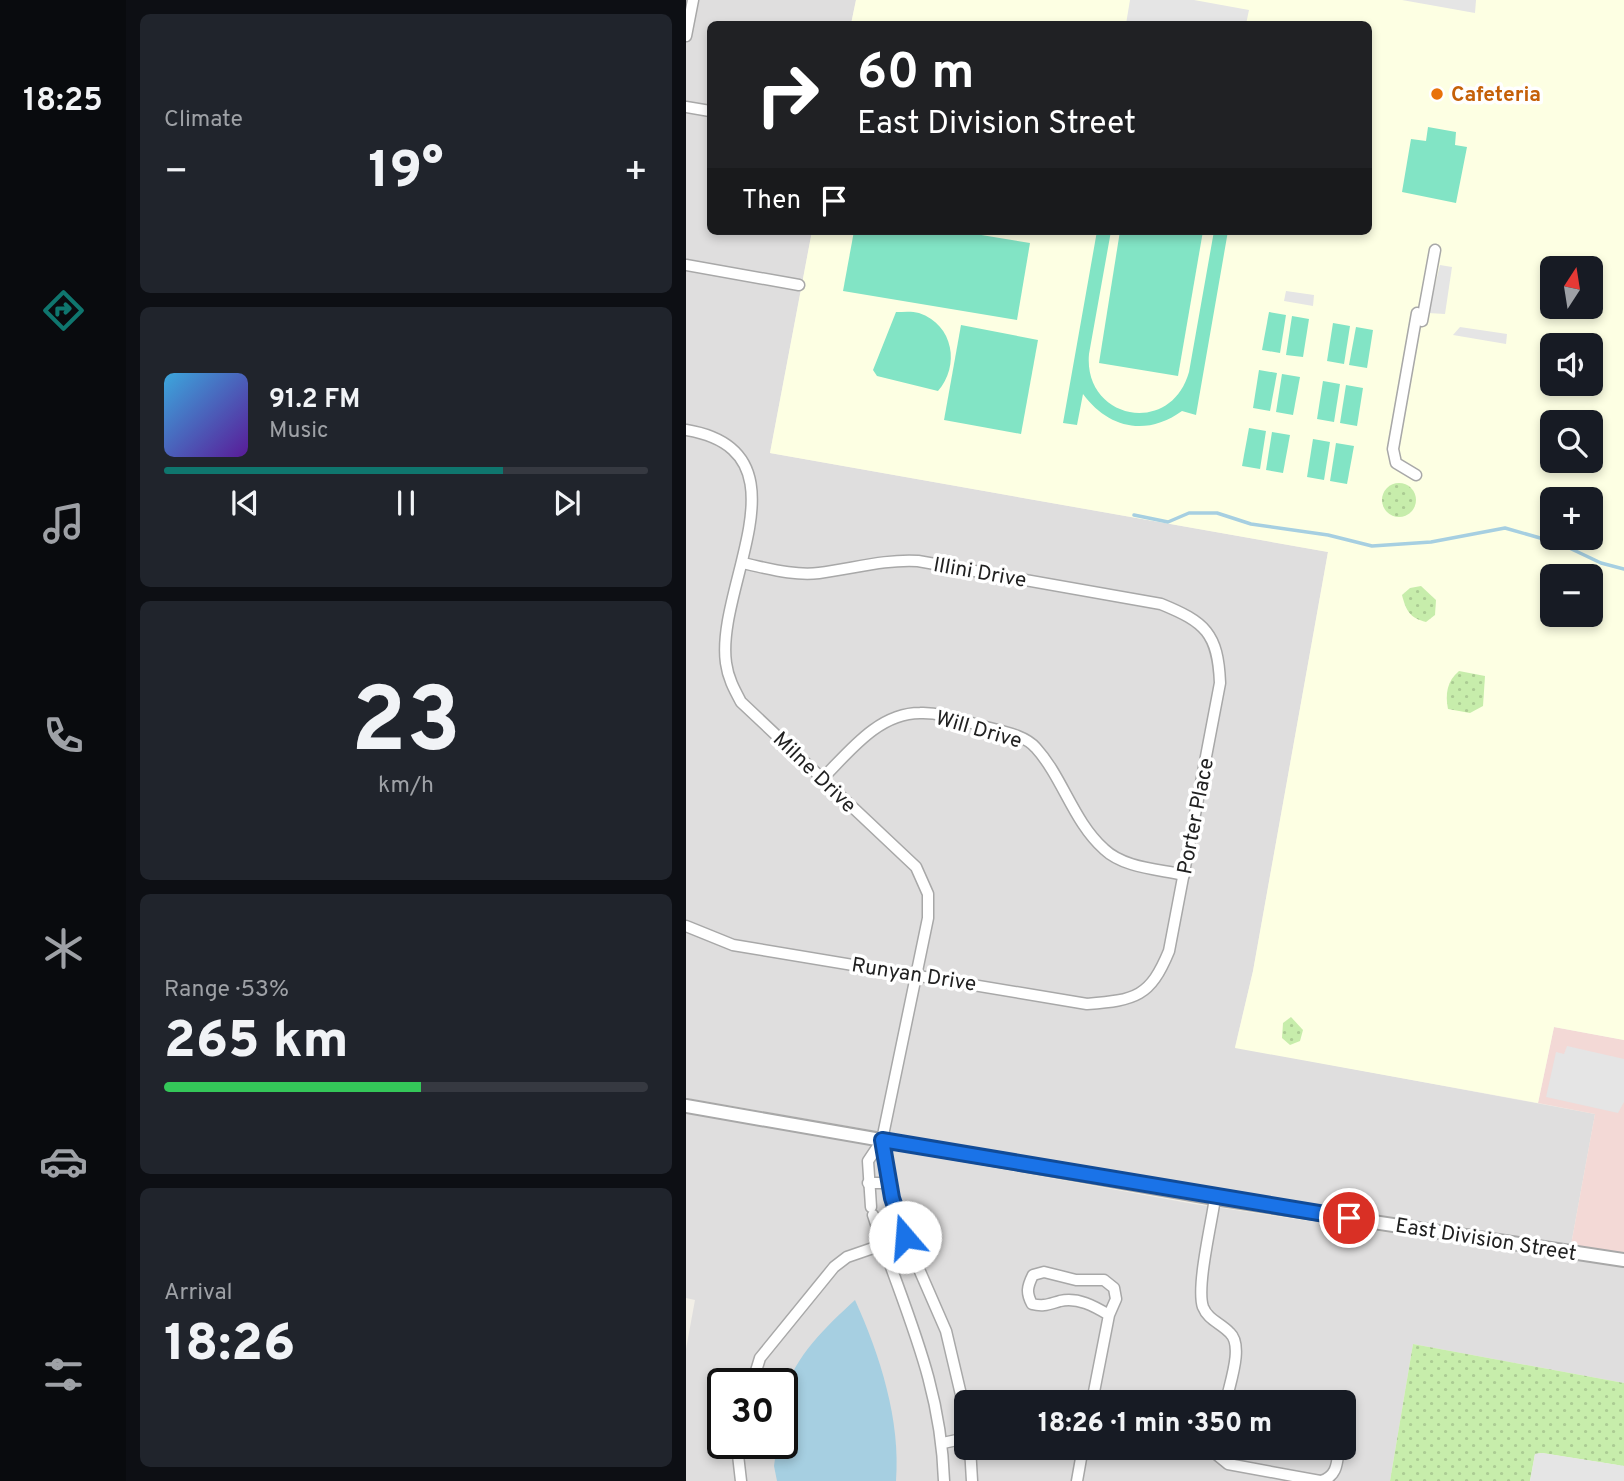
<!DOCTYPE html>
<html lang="en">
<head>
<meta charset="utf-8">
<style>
  :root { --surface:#171b24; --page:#20242c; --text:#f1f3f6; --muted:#9ea1a6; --line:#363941; --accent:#0f766e }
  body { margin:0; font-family:Overpass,sans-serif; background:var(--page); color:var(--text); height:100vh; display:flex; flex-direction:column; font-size:26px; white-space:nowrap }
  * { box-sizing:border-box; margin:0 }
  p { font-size:23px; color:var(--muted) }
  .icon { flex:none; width:38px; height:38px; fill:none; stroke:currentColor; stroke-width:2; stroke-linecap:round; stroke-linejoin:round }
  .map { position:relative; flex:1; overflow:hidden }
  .drawer { display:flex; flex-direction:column; gap:14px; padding:14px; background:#0d0f14; width:560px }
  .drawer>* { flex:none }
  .guide { position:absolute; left:21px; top:21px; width:665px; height:214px; border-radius:10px; box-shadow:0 4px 10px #0003; background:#202124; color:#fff; overflow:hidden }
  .needle { width:46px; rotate:12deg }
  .tools { position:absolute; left:854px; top:256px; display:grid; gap:14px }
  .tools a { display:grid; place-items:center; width:63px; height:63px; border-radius:10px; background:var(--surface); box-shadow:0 4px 10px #0003; font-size:35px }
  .speed { position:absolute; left:21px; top:1368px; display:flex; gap:14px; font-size:35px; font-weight:700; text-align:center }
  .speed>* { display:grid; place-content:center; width:91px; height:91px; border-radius:50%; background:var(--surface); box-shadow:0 4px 10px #0003; line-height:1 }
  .speed .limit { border:4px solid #111; border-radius:10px; background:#fff; color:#111 }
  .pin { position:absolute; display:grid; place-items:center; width:60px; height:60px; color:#fff; margin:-30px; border:4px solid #fff; border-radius:50%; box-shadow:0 2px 7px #0007 }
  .me { position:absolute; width:77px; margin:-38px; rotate:342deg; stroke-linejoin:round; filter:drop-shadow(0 0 5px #0008) }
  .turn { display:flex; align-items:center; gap:24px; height:147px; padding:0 35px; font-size:32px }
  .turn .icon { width:91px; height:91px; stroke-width:2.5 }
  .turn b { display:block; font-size:49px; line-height:60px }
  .then { display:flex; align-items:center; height:66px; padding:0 35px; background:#0003; gap:14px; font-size:26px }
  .big { font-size:52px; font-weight:800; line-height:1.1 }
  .drawer .widget { flex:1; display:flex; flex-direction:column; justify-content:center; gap:10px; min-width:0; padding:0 24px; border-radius:10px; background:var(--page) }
  .drawer .dial { align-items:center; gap:0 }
  .dial b { font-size:91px; line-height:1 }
  .song { display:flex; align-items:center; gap:21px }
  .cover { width:84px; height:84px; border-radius:10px; background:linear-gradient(135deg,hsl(200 70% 55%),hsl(270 70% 35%)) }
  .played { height:7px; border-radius:4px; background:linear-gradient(90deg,var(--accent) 70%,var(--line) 70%) }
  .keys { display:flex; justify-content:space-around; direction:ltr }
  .heat { display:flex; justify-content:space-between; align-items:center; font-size:38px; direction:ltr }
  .charge { height:10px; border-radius:5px; background:linear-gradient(90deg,#34c759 53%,var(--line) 0) }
  .trip { position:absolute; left:268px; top:1390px; width:402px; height:70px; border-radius:10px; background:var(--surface); box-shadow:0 4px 10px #0003; font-weight:800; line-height:70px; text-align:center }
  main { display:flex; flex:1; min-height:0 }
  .dock { display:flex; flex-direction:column; width:126px; justify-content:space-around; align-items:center; background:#090b0e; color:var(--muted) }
  .dock .icon { width:49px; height:49px }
  .dock .on { color:var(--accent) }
  .dock b { font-size:32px; color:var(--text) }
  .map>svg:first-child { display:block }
  .residential { fill:#dfdede; fill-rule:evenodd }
  .commercial { fill:#f3d9d6 }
  .education { fill:#fdffe3; fill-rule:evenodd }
  .grass { fill:url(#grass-dots) }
  .pitch { fill:#82e4c5 }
  .parking { fill:#e5e5e5 }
  .water { fill:#a6cfe1 }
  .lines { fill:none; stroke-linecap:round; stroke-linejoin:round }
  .stream { stroke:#a6cfe1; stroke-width:3.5 }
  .minor-casing { stroke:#a8a8a8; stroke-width:13 }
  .tertiary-casing { stroke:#a8a8a8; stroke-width:16 }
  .minor { stroke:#fff; stroke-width:10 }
  .tertiary { stroke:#fff; stroke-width:12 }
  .route-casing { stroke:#114b97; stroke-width:18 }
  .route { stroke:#1a73e8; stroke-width:12 }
  .food-dot { fill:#e8710a; stroke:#fff; stroke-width:2.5 }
  .labels { text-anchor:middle; stroke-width:7; stroke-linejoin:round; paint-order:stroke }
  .food-label { font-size:21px; font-weight:bold; fill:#c56008; stroke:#fff; text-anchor:start }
  .street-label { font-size:21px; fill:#212121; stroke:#fff }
</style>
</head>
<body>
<main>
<nav class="dock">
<b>18:25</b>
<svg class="icon on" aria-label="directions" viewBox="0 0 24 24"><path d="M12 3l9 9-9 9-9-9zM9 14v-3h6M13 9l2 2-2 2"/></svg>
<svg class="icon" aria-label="music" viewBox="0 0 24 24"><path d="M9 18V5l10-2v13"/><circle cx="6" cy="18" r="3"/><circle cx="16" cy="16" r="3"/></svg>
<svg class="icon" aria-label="phone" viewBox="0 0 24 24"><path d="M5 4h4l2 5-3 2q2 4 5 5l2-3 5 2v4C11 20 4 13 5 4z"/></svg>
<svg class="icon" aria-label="climate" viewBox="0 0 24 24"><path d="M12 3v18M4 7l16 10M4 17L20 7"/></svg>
<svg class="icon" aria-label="car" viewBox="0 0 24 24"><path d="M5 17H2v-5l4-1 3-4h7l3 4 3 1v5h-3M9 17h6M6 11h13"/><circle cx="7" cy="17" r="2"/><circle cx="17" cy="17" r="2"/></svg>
<svg class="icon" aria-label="filters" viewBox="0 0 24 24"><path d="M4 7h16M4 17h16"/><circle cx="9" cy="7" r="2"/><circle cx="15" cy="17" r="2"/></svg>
</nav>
<section class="drawer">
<div class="widget"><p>Climate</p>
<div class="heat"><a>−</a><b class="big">19°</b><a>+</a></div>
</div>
<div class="widget">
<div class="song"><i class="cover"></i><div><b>91.2 FM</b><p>Music</p></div></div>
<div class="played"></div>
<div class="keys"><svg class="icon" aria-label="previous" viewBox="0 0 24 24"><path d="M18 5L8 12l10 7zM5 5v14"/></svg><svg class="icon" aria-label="pause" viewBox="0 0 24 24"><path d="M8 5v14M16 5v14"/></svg><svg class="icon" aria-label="next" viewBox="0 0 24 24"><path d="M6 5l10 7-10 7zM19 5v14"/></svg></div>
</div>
<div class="widget dial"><b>23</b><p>km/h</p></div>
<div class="widget"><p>Range · 53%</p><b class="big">265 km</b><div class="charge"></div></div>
<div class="widget"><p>Arrival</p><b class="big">18:26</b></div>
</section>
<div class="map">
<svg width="938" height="1481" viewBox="0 0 938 1481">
  <defs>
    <pattern id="grass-dots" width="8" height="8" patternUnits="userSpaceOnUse" patternTransform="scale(1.75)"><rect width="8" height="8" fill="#c7edab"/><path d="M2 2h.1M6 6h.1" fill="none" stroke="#abcb93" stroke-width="1.8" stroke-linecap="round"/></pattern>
  </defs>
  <rect width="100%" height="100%" fill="#f2efe7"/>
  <g class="residential">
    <polygon points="0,0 170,0 165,24 24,24 24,231 126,231 84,453 642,552 567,971 549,1047 909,1114 885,1245 520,1188 0,1098"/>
    <path d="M0,1112L508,1204L938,1267V1383L727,1344L704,1481H0V1349L9,1300L0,1298ZM37,1384H96V1444H37ZM280,1402H658V1447H280Z"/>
  </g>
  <polygon class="commercial" points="868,1027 938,1040 938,1253 885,1245 909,1114 852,1103"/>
  <path class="education" d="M170,0H938V1040L868,1027L852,1103L549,1048L567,971L642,552L84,453L126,231H682V24H165ZM866,268H905V306H866ZM866,345H905V383H866ZM866,422H905V460H866ZM866,499H905V537H866ZM866,576H905V614H866Z"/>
  <g class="grass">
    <circle cx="713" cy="500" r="17"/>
    <path d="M735,586L750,600L749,615L740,622C724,618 720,611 716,595L724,588Z"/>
    <path d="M773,671L799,676L797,706L784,713L762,709C759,694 761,681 773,671Z"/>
    <polygon points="605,1017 617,1030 614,1041 604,1045 596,1038 597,1023"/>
    <polygon points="727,1344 938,1383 938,1466 856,1453 849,1454 844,1481 704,1481"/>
  </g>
  <g class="pitch">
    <polygon points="742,127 770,132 769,145 781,147 770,203 716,192 725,139 740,141"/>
    <polygon points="168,231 271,231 344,243 331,320 157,291"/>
    <path d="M411,231H425L403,354C397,420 485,437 503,372L528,231H542L510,415L496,411C460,437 422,428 397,394L391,425L377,423Z"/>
    <polygon points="434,231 517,231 492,376 413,363"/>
    <path d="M210,312C217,312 226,311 233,313C268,325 274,366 252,391L191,376L187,370Z"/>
    <polygon points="583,312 600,315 594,353 576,350"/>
    <polygon points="606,316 623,319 617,357 600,355"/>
    <polygon points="647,323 664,326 658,364 641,361"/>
    <polygon points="275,325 352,340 335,434 258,420"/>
    <polygon points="670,327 687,330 681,368 663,365"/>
    <polygon points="573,370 591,373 584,411 567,408"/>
    <polygon points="596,374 614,377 607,415 590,412"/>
    <polygon points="637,381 654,384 648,422 631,419"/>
    <polygon points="660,385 677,388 671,426 654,423"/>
    <polygon points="563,428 580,431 574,469 556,466"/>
    <polygon points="586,432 604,435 597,473 580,470"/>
    <polygon points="627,439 644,442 638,480 621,477"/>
    <polygon points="650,443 668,446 661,484 644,481"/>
  </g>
  <g class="parking">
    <polygon points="444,0 508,0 563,10 560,24 440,24"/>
    <polygon points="716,0 790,0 789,13"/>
    <polygon points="754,265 766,267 759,314 742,313"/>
    <polygon points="600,291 628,295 627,306 598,301"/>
    <polygon points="774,327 821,334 820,344 767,335"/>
    <polygon points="881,1046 938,1059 938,1102 932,1113 860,1097 870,1052 878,1054"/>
    <polygon points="856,1453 938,1466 938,1481 844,1481 849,1454"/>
  </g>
  <path class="water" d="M169,1300C194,1355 215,1421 210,1481H91L88,1466L91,1444H96C96,1428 94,1410 98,1395C109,1355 140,1327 169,1300Z"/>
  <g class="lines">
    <polyline class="stream" points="448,515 482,522 503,513 531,513 565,524 642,535 686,546 745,542 819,528 875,544 915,563 938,569"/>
    <defs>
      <g id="minor">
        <polyline points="0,36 7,0"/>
        <polyline points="0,107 24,111"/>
        <polyline points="0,265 113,285"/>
        <polyline points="736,321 749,250"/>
        <path d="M0,430C127,451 29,586 40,663C42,678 48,689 55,702L230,867L242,894V918L196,1140L182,1161L185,1207"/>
        <polyline points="730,475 710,463 707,449 731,313"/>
        <path d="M136,779C163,752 192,713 234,713C255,712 277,721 296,726C313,731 338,734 350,748C377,778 387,821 418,849C438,868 472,869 498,875"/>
        <path d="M0,926L47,945L401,1004C450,1000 464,997 483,951L534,683C532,633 519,622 475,604L232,561C198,559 166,569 133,573C107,576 81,568 56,563"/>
        <polyline points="196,1140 206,1198 219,1237 260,1331 280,1416"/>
        <polyline points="182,1183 204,1183"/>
        <path d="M529,1198C526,1221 510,1287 517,1307C522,1320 535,1323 544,1333C558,1346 543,1385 540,1402"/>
        <path d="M187,1215C217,1308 255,1380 258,1481"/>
        <polyline points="66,1384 74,1358 148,1267 161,1257 219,1237"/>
        <path d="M406,1402L423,1315L430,1299L428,1288L418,1280H390L358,1272L347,1275C341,1287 340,1293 346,1304C358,1307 363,1304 374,1301C392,1297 408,1306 423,1315"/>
        <polyline points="257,1443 280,1438"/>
        <polyline points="54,1444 52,1455 55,1481"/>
        <polyline points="284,1447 286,1481"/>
        <polyline points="368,1447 396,1453"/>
        <polyline points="532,1447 531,1455 542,1464 634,1481"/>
        <polyline points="391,1481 397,1447"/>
        <path d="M635,1481C652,1476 651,1462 653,1447"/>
      </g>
      <polyline id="tertiary" points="0,1106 529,1198 938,1260"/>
    </defs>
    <use href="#minor" class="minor-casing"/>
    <use href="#tertiary" class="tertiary-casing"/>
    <use href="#minor" class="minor"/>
    <use href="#tertiary" class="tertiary"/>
  </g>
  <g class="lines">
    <defs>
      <polyline id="route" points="219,1237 206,1198 196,1140 663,1218"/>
    </defs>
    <use href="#route" class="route-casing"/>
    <use href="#route" class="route"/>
  </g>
  <circle class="food-dot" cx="751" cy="94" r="7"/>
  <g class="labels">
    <g class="food-label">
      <text x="765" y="101">Cafeteria</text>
    </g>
    <g class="street-label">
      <text transform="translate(294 572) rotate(10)" y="7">Illini Drive</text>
      <text transform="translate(293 729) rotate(16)" y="7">Will Drive</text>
      <text transform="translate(129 772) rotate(44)" y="7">Milne Drive</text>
      <text transform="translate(509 816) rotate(-79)" y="7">Porter Place</text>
      <text transform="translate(228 974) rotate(9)" y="7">Runyan Drive</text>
      <text transform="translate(800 1239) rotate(9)" y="7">East Division Street</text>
    </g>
  </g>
</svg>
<div class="tools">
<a><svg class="needle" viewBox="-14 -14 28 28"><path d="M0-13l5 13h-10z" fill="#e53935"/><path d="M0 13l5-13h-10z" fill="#9ea1a6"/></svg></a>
<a><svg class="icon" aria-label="sound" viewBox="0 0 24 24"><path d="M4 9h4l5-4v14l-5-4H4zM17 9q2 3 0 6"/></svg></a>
<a><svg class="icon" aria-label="search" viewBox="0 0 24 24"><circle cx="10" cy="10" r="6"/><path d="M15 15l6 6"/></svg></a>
<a>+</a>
<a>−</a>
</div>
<div class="speed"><div class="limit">30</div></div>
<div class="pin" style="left:663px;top:1218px;background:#d93025"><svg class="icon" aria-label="arrive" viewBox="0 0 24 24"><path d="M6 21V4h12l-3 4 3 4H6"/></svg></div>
<svg class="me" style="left:219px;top:1237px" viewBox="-20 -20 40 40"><circle r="19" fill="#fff"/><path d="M0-13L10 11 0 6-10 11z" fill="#1a73e8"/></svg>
<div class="trip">18:26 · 1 min · 350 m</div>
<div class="guide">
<div class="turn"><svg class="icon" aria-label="right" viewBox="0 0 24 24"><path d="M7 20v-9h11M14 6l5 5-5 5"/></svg><div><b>60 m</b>East Division Street</div></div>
<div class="then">Then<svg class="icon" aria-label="arrive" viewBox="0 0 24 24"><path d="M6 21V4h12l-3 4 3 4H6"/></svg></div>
</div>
</div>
</main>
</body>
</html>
